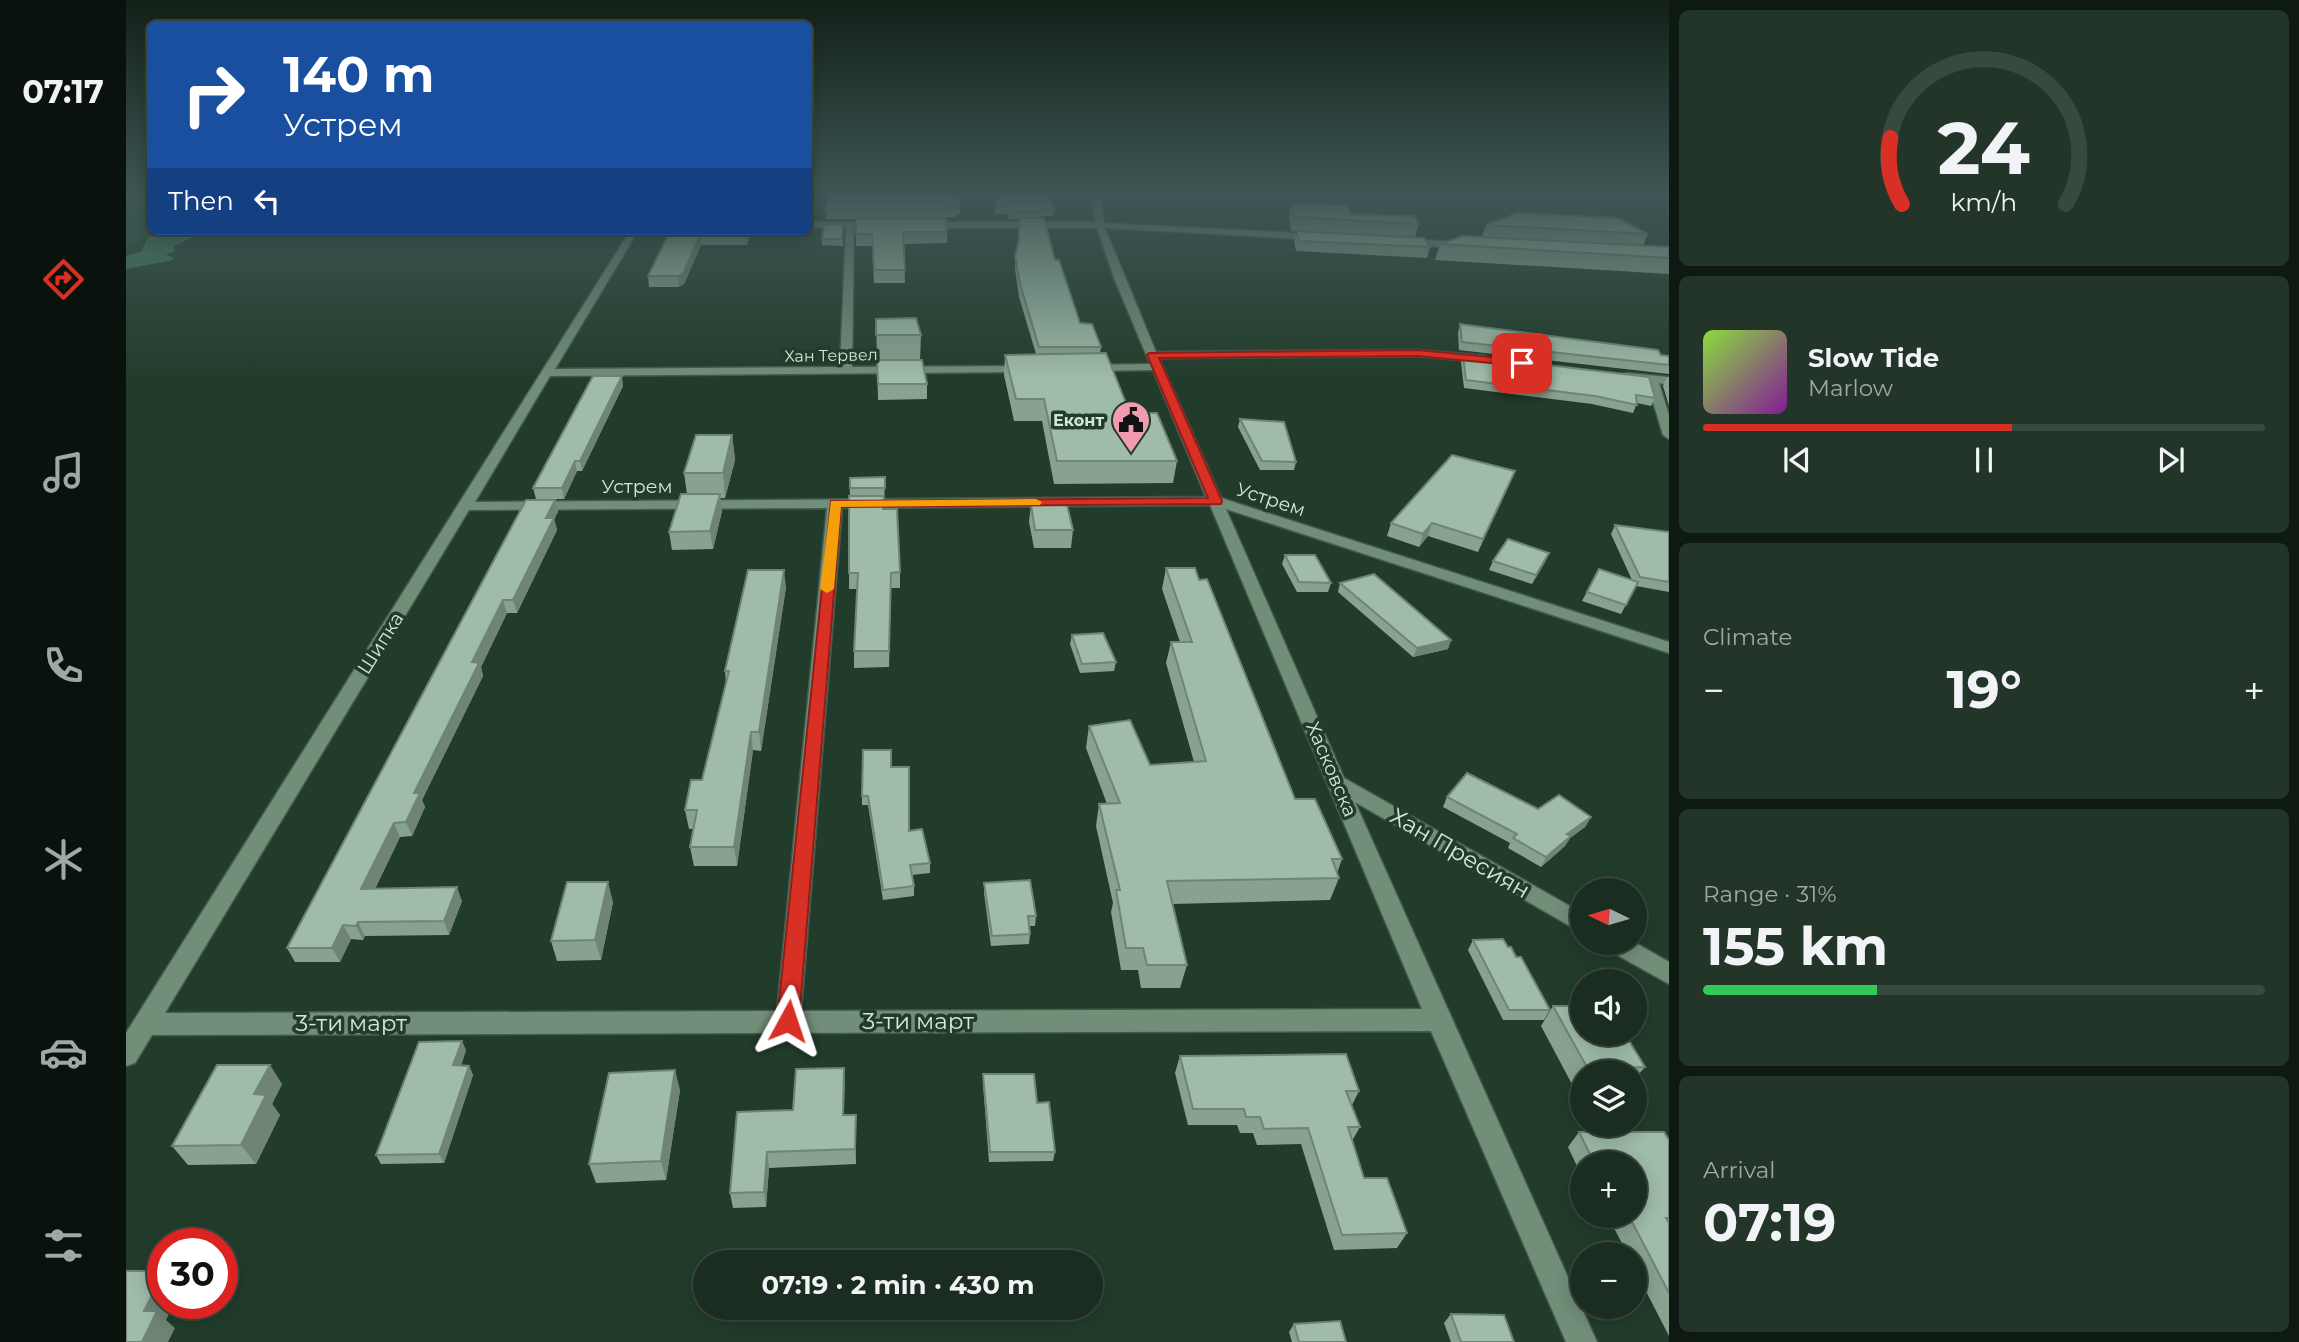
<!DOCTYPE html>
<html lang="en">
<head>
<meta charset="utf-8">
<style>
  :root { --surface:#1a2d20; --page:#233529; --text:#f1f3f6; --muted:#9fa8a5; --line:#38493e; --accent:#d93025 }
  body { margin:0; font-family:Montserrat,sans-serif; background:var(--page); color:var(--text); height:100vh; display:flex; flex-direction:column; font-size:26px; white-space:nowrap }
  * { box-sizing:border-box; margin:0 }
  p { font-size:23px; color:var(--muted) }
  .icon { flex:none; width:38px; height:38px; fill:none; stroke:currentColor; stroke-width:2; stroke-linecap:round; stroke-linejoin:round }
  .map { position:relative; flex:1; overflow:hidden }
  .details { display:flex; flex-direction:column; gap:10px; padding:10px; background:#0e1912; width:630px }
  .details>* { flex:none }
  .hud { position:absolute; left:21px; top:21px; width:665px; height:214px; border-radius:10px; box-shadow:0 4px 18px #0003,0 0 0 2px var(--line); background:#1a4fa0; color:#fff; overflow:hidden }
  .needle { width:46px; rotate:275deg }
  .tools { position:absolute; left:1444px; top:878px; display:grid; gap:14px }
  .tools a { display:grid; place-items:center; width:77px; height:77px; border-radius:50%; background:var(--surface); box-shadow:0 4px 18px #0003,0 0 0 2px var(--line); font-size:35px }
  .speed { position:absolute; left:21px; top:1228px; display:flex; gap:14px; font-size:35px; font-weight:700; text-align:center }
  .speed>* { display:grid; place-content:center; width:91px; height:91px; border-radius:50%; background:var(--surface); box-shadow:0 4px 18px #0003,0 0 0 2px var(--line); line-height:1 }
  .speed .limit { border:10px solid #d22; background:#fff; color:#111 }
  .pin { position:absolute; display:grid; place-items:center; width:60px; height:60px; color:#fff; margin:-30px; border-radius:14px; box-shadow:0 4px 10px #0006 }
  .me { position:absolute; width:77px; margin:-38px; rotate:5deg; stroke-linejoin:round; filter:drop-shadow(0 0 5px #0008) }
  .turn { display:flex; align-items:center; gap:24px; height:147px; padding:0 21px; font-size:32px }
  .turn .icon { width:91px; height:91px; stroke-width:2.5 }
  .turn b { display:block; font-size:49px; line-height:60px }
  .then { display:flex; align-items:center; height:66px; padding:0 21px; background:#0003; gap:14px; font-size:26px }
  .big { font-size:52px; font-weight:700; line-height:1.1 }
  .details .widget { flex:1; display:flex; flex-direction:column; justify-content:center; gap:10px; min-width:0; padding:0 24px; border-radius:10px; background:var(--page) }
  .details .dial { align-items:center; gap:0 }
  .dial svg { height:182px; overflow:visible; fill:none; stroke:var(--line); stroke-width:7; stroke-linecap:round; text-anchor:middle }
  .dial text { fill:var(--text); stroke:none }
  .song { display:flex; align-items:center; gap:21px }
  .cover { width:84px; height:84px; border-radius:10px; background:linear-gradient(135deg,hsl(90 70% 55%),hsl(290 70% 35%)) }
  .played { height:7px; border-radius:4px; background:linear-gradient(90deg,var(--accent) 55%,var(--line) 55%) }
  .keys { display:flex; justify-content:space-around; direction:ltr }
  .heat { display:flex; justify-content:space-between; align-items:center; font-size:38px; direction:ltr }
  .charge { height:10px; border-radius:5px; background:linear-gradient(90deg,#34c759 31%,var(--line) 0) }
  .trip { position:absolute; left:567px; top:1250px; width:410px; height:70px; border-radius:35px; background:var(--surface); box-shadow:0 4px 18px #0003,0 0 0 2px var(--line); font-weight:700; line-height:70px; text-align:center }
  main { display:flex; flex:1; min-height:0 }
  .tabs { display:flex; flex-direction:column; width:126px; justify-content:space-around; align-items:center; background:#0a120d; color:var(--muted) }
  .tabs .icon { width:49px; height:49px }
  .tabs .current { color:var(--accent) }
  .tabs b { font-size:32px; color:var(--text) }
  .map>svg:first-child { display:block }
  .green { fill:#244f34 }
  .water { fill:#44815b }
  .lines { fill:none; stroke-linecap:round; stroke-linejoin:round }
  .minor-casing { stroke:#42594b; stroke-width:3 }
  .minor { fill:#718e79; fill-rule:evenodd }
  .wall { fill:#88a290 }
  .shaded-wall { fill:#6f8475 }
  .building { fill:#9ebca7; stroke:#6f8475; stroke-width:2 }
  .route { fill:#d93025; stroke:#8d1f18; stroke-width:2 }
  .slow { fill:#f59e0b }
  .labels { text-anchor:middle; stroke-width:7; stroke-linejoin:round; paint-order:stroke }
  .far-street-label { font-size:16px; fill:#d6e5da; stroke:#223c2b }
  .far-poi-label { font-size:16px; font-weight:bold; fill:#d6e5da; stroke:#223c2b; text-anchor:end }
  .street-label { font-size:19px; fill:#d6e5da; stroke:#223c2b }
  .near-street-label { font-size:23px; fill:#d6e5da; stroke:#223c2b }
</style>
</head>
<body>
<main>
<nav class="tabs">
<b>07:17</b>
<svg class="icon current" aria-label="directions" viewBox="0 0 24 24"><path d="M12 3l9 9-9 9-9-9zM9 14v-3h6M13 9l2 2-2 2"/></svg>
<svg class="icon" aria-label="music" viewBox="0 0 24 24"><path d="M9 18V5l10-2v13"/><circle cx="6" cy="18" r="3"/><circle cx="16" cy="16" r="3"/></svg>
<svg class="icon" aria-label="phone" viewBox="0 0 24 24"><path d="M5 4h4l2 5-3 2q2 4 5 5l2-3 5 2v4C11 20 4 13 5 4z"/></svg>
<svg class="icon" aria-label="climate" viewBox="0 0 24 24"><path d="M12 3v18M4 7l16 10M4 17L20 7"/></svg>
<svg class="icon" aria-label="car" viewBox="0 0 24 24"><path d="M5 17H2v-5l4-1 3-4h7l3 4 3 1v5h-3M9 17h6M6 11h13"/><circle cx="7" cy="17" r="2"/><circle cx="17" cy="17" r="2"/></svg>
<svg class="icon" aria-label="filters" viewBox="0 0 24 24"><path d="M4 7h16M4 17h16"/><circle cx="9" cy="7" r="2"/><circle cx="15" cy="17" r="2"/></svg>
</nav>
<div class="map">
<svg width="1543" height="1342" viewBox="0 0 1543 1342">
  <rect width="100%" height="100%" fill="#223c2b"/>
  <polygon class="green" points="0,192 24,192 24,231 29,231 0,251"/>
  <polygon class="water" points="29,231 81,231 48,246 49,251 40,255 48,258 47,260 0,269 0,256 16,251 22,237"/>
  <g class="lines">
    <defs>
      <g id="minor">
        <path d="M965,192H973L978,223L1194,234L1198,237L1194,240L979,228L1030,352L1291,350L1359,356L1365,359L1359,362L1291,356L1033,358L1095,498L1543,642V653L1100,509L1218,778L1456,913V933L1229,802L1471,1342H1440L1305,1031L26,1035L9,1063L0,1066V1033L504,231H512L429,369L714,367L720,228H682V222H753L757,225L753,228H728L726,367L900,366L906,369L900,372L424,376L349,502L1080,497L1027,370L963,371L957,368L963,365L1024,364L988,278L971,228H798L794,225L798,222H969ZM1084,505L1296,1009L675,1011L716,508ZM701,508L651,1011L39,1013L343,510Z"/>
        <polygon points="1277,239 1337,242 1342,245 1337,248 1274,244 1274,240"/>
        <polygon points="1501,373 1543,377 1543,385 1533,383 1543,415 1543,439 1537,435 1521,382 1497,378 1497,374"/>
        <polygon points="1508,942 1543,962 1543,984 1482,950 1479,943"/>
      </g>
    </defs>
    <use href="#minor" class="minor-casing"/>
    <use href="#minor" class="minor"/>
  </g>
  <g class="wall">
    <polygon points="1167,203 1225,214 1293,224 1289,237 1165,231 1163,219 1165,205 1167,206"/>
    <polygon points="834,204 834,214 831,214 831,217 819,217 821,232 821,243 778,244 779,283 748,283 746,246 730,246 730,219 700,219 699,210"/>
    <polygon points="869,207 928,209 927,216 914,216 914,218 929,260 954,323 975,347 974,353 1004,413 1051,461 1047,483 928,484 916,421 888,421 878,375 879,355 910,354 893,297 889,269 889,256 892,243 893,219 883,219 882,214 869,214"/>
    <polygon points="717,224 717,246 696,245 696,239"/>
    <polygon points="1360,225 1522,234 1517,246 1543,247 1543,274 1309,260 1314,244 1356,237"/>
    <polygon points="544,231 626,231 621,245 575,245 558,284 553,287 523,287 522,276"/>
    <polygon points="1170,231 1304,247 1301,258 1170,251 1168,241"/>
    <polygon points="750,319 795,335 794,360 801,384 801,399 752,400"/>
    <polygon points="1334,324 1535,355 1543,365 1543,374 1333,350 1332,333"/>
    <polygon points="1337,355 1529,398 1525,406 1511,403 1507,413 1466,404 1338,388 1335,362"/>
    <polygon points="1541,377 1543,377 1543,406 1537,386"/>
    <polygon points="497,386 456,471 451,471 438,499 410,499 407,488"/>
    <polygon points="1114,419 1170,462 1168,470 1134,470 1112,427"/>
    <polygon points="606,435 609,460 599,498 594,498 596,511 587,549 546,550 543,532 561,494 558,473"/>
    <polygon points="1389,471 1352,552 1302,536 1293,547 1261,536 1265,523"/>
    <polygon points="759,477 758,509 774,572 774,588 765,588 763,667 728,668 728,651 731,589 723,589 724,478"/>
    <polygon points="429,500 432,512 428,519 431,530 391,613 381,613 355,667 357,676 296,800 299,807 286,836 274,837 249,889 336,901 323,935 239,936 237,940 225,939 214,962 169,962 161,948"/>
    <polygon points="905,505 947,530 945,548 908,548 903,522"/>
    <polygon points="1489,525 1543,532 1543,592 1510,586 1495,614 1456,601 1473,569 1506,580 1485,534"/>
    <polygon points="1423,553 1419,562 1406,584 1363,570 1367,561"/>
    <polygon points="1159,555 1205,583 1202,592 1171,592 1156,564"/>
    <polygon points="1040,568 1073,580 1169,799 1216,859 1211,873 1213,878 1204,900 1046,904 1061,965 1054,988 1015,988 1012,970 995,970 985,912 987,903 970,826 973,804 981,804 960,748 963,726 1024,765 1068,762 1040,663 1045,642 1054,642 1036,589"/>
    <polygon points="1214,583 1325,640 1322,649 1287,657 1212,592"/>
    <polygon points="660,587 635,751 627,750 611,866 568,866 564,847 567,829 563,829 559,810 576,780 600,684 599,671"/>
    <polygon points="946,635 990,662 988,671 954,673 944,644"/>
    <polygon points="765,767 783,831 804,863 804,873 786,875 788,886 788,896 757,900 742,805 736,805 736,796"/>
    <polygon points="1321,797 1412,809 1465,817 1459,827 1444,838 1439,846 1415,867 1382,848 1384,843 1317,807"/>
    <polygon points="858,883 910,916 909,926 903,926 904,934 903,944 865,946 858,893"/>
    <polygon points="487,902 475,960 431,961 425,941"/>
    <polygon points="1347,940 1382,947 1424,1010 1418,1020 1377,1020 1342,950"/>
    <polygon points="1427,1006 1519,1067 1508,1080 1508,1073 1456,1073 1456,1088 1448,1088 1415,1026"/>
    <polygon points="340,1050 335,1065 343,1066 347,1075 318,1163 255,1164 250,1155"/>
    <polygon points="1054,1056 1233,1091 1226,1105 1234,1127 1226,1141 1238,1178 1281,1233 1271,1248 1208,1250 1175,1144 1131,1145 1127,1133 1114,1133 1111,1125 1062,1125 1049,1073"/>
    <polygon points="718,1068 718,1115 730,1115 730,1164 643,1168 640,1207 607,1208 604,1193 667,1110"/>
    <polygon points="857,1074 911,1103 929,1152 927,1161 863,1162 857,1084"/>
    <polygon points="156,1084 146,1104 154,1115 130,1164 62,1165 46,1146"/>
    <polygon points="554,1090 540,1180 470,1183 463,1164"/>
    <polygon points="1453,1132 1543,1140 1543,1336 1508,1268 1508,1255 1502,1255 1488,1228 1481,1228 1475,1216 1508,1216 1508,1164 1456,1164 1456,1177 1442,1147"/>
    <polygon points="1325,1314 1388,1342 1325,1342 1318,1323"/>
    <polygon points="1168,1324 1220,1342 1166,1342 1163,1332"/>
  </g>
  <g class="shaded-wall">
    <polygon points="622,231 626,231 621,245 620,235"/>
    <polygon points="574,235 575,245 558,284 553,287 552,276"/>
    <polygon points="496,376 497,386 456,471 454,461"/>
    <polygon points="606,435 609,460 599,498 597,473"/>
    <polygon points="449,461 451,471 438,499 436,488"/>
    <polygon points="1389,471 1384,483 1352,552 1357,539"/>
    <polygon points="594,494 596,511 587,549 584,531"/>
    <polygon points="429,500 432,512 428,519 431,530 391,613 387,600 420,518"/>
    <polygon points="1306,523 1302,536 1293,547 1297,534"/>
    <polygon points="1423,553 1419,562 1406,584 1410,575"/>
    <polygon points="658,570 660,587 635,751 633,732"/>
    <polygon points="377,600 381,613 355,667 357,676 296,800 299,807 286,836 280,822 288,793 346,662"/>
    <polygon points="1325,640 1322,649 1287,657 1291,648"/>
    <polygon points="625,732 627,750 611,866 608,847"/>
    <polygon points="1465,817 1459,827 1444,838 1439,846 1415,867 1420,857 1441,834"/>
    <polygon points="268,823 274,837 242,903 235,889"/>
    <polygon points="482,882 487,902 475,960 469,940"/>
    <polygon points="331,887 336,901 323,935 318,921"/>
    <polygon points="232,922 239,936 237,940 230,926"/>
    <polygon points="217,925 225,939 214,962 206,948"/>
    <polygon points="336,1041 340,1050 332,1075 327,1065"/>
    <polygon points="144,1065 156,1084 146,1104 154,1115 130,1164 115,1145 128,1094"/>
    <polygon points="343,1066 347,1075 318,1163 313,1154"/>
    <polygon points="718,1068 719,1084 717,1131 717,1115"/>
    <polygon points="549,1070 554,1090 540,1180 535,1161"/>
    <polygon points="730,1115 730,1164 729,1149"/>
    <polygon points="641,1152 643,1168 640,1207 638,1192"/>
    <polygon points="37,1273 37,1304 48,1304 40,1320 49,1328 42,1342 16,1342 18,1311"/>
  </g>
  <g class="building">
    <polygon points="702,192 832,192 834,204 831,204 831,207 818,207 819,210 699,210"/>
    <polygon points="873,192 921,192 928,209 914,209 915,212 884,212 882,207 869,207"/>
    <polygon points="1167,203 1222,206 1225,214 1288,216 1293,224 1168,217 1165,205 1168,206"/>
    <polygon points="1391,213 1492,218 1522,234 1360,225"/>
    <polygon points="893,218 918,218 929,260 933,260 954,323 966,324 975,347 913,347 894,284 889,256 893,240"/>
    <polygon points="730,219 820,219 821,232 777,232 779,270 748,270 746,234 730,234"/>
    <polygon points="698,224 717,224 716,239 696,239"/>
    <polygon points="544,231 622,231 620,235 574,235 557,274 552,276 522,276"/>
    <polygon points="1170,231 1298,238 1304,247 1173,241"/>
    <polygon points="1336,236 1543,247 1543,258 1314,244"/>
    <polygon points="790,318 795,335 750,335 750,319"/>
    <polygon points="1334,324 1532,350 1535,355 1543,356 1543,365 1336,342"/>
    <polygon points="980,353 1004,413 1031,413 1051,461 931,461 918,399 890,399 879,355"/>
    <polygon points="1337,355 1523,377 1529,398 1510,395 1511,405 1469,396 1340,380"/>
    <polygon points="751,360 796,360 801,384 752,384"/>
    <polygon points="467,376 496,376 454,461 449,461 436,488 407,488"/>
    <polygon points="1114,419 1158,422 1170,462 1136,461"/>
    <polygon points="570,435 606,435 597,473 558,473"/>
    <polygon points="1326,455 1389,471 1357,539 1306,523 1297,534 1265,523"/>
    <polygon points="759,477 759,488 724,488 724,478"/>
    <polygon points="555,494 594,494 584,531 543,532"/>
    <polygon points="723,496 758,496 757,509 771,509 774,572 765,573 763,651 728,651 732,573 723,573"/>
    <polygon points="400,500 429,500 420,518 428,518 387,600 377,600 346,662 353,663 288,793 294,793 280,822 268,823 235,889 331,887 318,921 232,922 230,926 217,925 206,948 161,948"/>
    <polygon points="905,505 941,505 947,530 909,530"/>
    <polygon points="1489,525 1543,532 1543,582 1514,577"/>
    <polygon points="1382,539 1423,553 1410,575 1367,561"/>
    <polygon points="1159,555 1189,555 1205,583 1173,582"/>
    <polygon points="1040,568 1069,568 1073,580 1081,579 1169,799 1189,799 1216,859 1206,859 1213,878 1041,881 1061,965 1021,965 1017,948 1000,948 990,890 994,890 973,804 994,803 963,726 1004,720 1024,765 1080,761 1045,642 1066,642"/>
    <polygon points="1473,569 1512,582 1500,605 1461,592"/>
    <polygon points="622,570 658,570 633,732 625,732 608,847 564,847 571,810 559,810 565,780 576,780 603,671 599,671"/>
    <polygon points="1248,574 1325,640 1291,648 1214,583"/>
    <polygon points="977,633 990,662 956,664 946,635"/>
    <polygon points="737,750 765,750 765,767 783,767 783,831 796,829 804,863 784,865 788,886 757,890 742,796 736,796"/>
    <polygon points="1341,773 1412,809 1433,795 1465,817 1441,834 1445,836 1420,857 1387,838 1391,834 1321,797"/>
    <polygon points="904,880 910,916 902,916 904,934 866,936 858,883"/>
    <polygon points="441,882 482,882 469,940 425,941"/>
    <polygon points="1377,939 1382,947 1385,947 1390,957 1395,957 1424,1010 1383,1010 1347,940"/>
    <polygon points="1427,1006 1456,1006 1456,1034 1499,1034 1519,1067 1462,1069"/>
    <polygon points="336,1041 327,1065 343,1066 313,1154 250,1155 293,1042"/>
    <polygon points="1220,1054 1233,1091 1220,1091 1234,1127 1222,1127 1238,1178 1261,1178 1281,1233 1216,1235 1182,1128 1138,1129 1134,1117 1120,1117 1118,1109 1067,1109 1054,1056"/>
    <polygon points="91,1065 144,1065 128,1094 140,1095 115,1145 46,1146"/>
    <polygon points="718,1068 717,1115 730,1115 729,1149 641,1152 638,1192 604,1193 611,1112 667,1110 670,1069"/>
    <polygon points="549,1070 535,1161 463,1164 483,1073"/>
    <polygon points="857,1074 908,1074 911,1103 923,1102 929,1152 864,1152"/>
    <polygon points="1453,1132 1538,1132 1543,1140 1543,1218 1540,1218 1543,1223 1543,1293 1503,1216 1508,1216 1508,1164 1469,1164"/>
    <polygon points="0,1271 37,1271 37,1273 18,1311 31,1311 16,1342 0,1342"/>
    <polygon points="1325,1314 1378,1315 1388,1342 1335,1342"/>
    <polygon points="1214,1321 1220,1342 1173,1342 1168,1324"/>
  </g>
  <linearGradient id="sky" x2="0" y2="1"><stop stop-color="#132118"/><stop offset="0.51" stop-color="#3e5655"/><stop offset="1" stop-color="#3e5655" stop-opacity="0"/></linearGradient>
  <rect width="1543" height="380" fill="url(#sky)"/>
  <polygon class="route" points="1291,350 1396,360 1402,363 1396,366 1291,356 1033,358 1096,501 1095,504 715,507 673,1021 670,1028 662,1031 654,1028 651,1021 705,501 1082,498 1021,355 1023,353"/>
  <polygon class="slow" points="910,499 916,502 914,505 715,507 708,589 701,593 694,589 705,501"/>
  <defs>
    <symbol id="civic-pin" viewBox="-11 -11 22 30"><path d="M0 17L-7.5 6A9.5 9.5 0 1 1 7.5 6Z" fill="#f29aae" stroke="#223c2b"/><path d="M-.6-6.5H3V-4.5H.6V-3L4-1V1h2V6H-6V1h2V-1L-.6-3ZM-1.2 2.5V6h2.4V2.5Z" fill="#111"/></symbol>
  </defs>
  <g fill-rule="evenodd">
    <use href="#civic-pin" x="983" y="398" width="44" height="60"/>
  </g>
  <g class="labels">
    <g class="far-street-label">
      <text transform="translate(705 355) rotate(-1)" y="6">Хан Тервел</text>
    </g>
    <g class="far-poi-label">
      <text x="978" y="426">Еконт</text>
    </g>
    <g class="street-label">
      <text x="511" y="493">Устрем</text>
      <text transform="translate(1145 499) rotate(18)" y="7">Устрем</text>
      <text transform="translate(254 643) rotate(-58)" y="7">Шипка</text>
      <text transform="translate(1206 769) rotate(67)" y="7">Хасковска</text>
    </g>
    <g class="near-street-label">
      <text transform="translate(1334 853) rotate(30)" y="8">Хан Пресиян</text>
      <text x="792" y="1029">3-ти март</text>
      <text x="225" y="1031">3-ти март</text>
    </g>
  </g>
</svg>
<div class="tools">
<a><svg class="needle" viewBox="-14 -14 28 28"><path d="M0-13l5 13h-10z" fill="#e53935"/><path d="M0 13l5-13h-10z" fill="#9fa8a5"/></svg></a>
<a><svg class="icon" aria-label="sound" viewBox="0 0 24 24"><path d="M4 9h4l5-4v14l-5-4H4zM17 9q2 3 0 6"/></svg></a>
<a><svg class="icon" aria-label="layers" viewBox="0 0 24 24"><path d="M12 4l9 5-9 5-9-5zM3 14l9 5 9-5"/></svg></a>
<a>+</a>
<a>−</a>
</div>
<div class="speed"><div class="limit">30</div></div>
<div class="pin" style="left:1396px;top:363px;background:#d93025"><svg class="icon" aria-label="arrive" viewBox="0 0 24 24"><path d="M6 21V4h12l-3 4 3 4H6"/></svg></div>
<svg class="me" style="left:662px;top:1021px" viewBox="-20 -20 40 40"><path d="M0-17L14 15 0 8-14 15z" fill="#d93025" stroke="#fff" stroke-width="4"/></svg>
<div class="trip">07:19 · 2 min · 430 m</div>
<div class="hud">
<div class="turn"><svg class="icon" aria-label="right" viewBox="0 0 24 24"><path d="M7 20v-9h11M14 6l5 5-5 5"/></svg><div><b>140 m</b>Устрем</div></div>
<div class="then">Then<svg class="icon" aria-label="left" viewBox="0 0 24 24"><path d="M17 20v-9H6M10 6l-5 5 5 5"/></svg></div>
</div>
</div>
<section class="details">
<div class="widget dial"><svg viewBox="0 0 100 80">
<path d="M14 69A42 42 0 1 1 86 69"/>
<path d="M14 69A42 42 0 0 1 9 40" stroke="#d93025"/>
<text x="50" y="56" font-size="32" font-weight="700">24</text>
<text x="50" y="72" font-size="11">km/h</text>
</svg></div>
<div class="widget">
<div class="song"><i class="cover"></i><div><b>Slow Tide</b><p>Marlow</p></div></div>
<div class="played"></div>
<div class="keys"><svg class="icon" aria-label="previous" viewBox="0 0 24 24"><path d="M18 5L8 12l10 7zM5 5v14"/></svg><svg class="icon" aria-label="pause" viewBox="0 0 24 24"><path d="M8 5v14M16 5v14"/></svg><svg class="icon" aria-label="next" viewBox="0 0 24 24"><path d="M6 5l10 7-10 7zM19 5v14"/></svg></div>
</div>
<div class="widget"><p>Climate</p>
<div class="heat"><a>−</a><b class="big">19°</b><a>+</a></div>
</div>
<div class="widget"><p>Range · 31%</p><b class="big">155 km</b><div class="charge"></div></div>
<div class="widget"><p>Arrival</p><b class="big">07:19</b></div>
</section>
</main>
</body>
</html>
